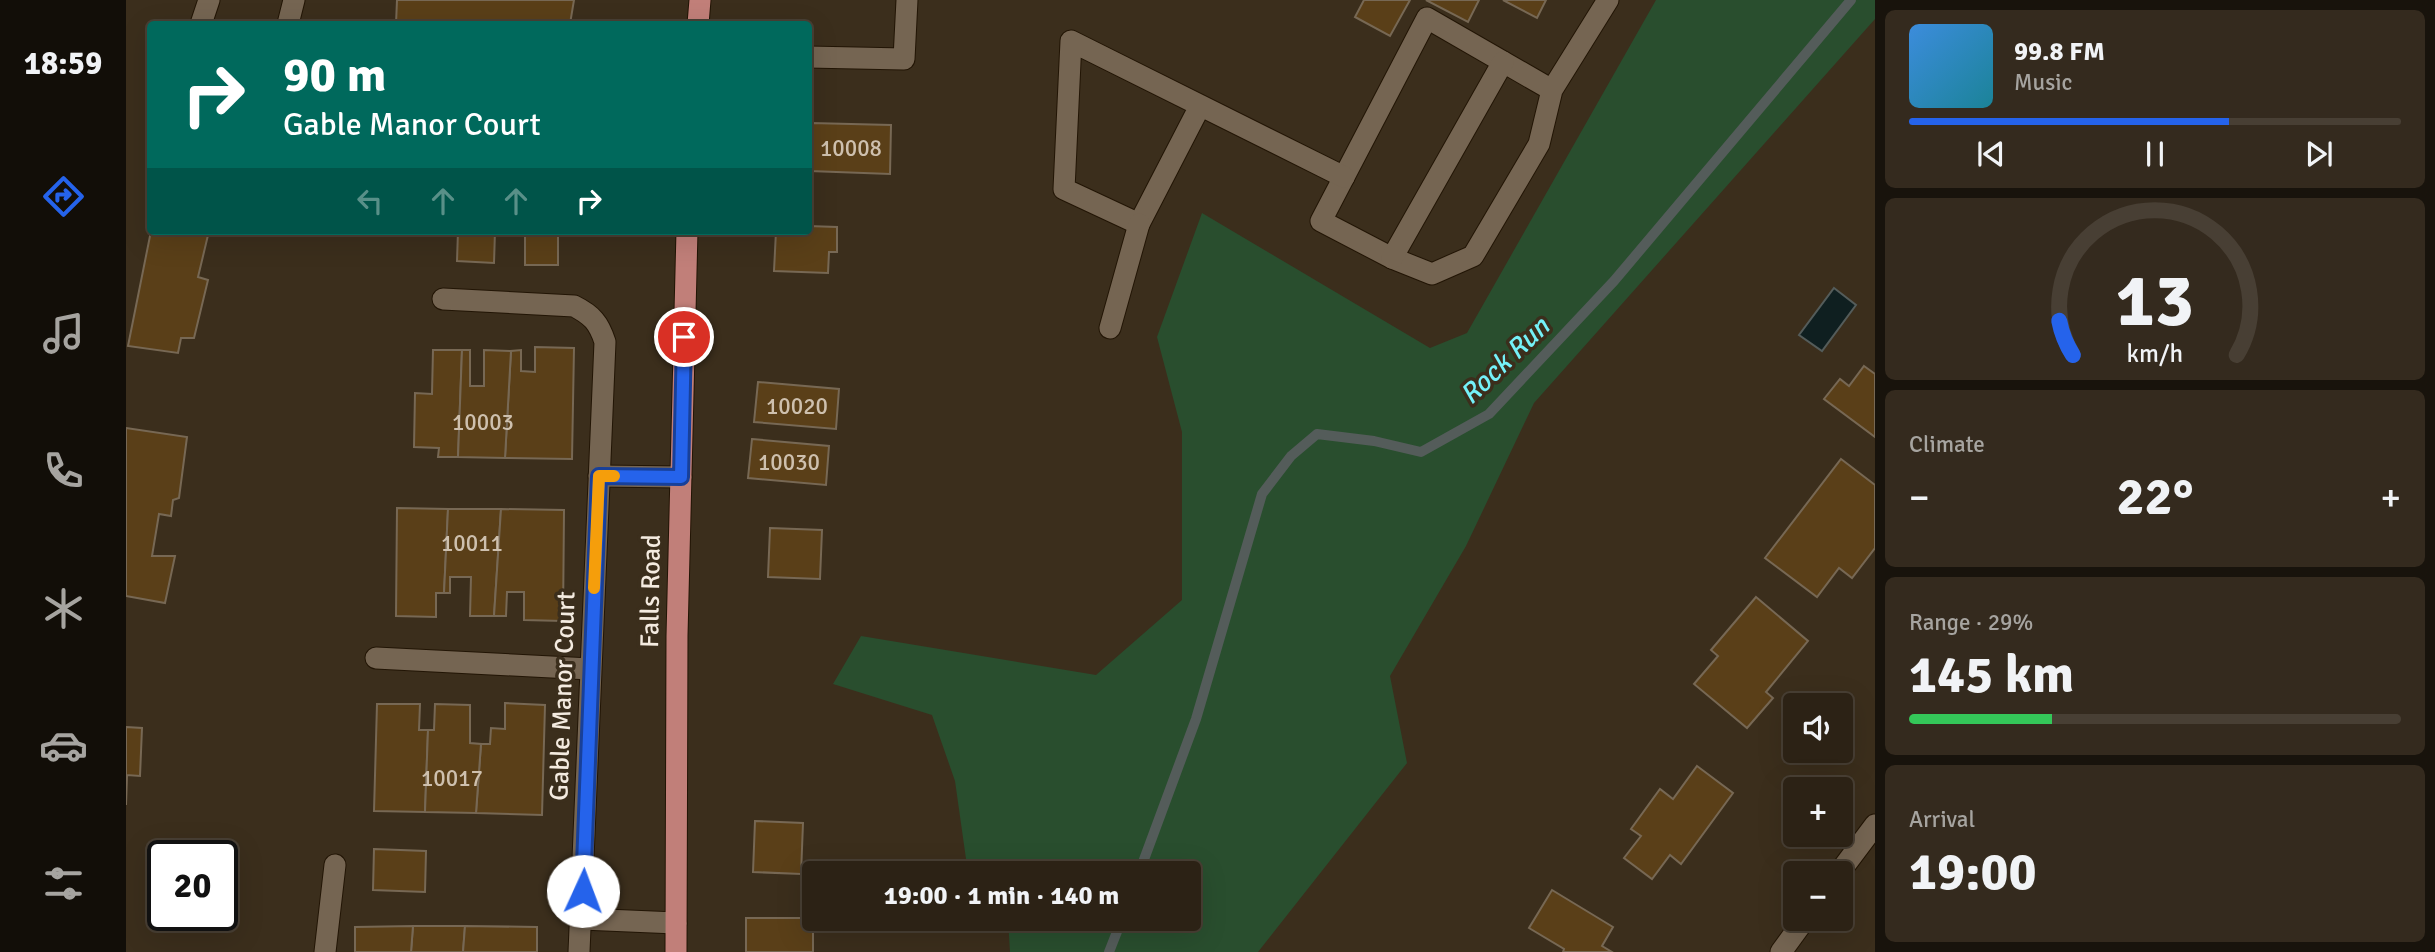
<!DOCTYPE html>
<html lang="en">
<head>
<meta charset="utf-8">
<style>
  :root { --surface:#2c2215; --page:#342a1e; --text:#f1f3f6; --muted:#a6a4a0; --line:#483f34; --accent:#2563eb }
  body { margin:0; font-family:Signika,sans-serif; background:var(--page); color:var(--text); height:100vh; display:flex; flex-direction:column; font-size:26px; white-space:nowrap }
  * { box-sizing:border-box; margin:0 }
  p { font-size:23px; color:var(--muted) }
  .icon { flex:none; width:38px; height:38px; fill:none; stroke:currentColor; stroke-width:2; stroke-linecap:round; stroke-linejoin:round }
  .map { position:relative; flex:1; overflow:hidden }
  .details { display:flex; flex-direction:column; gap:10px; padding:10px; background:#18130c; width:560px }
  .details>* { flex:none }
  .hud { position:absolute; left:21px; top:21px; width:665px; height:214px; border-radius:7px; box-shadow:0 7px 28px #0002,0 0 0 2px var(--line); background:#00695c; color:#fff; overflow:hidden }
  .tools { position:absolute; left:1657px; top:693px; display:grid; gap:14px }
  .tools a { display:grid; place-items:center; width:70px; height:70px; border-radius:7px; background:var(--surface); box-shadow:0 7px 28px #0002,0 0 0 2px var(--line); font-size:35px }
  .speed { position:absolute; left:21px; top:840px; display:flex; gap:14px; font-size:35px; font-weight:700; text-align:center }
  .speed>* { display:grid; place-content:center; width:91px; height:91px; border-radius:50%; background:var(--surface); box-shadow:0 7px 28px #0002,0 0 0 2px var(--line); line-height:1 }
  .speed .limit { border:4px solid #111; border-radius:10px; background:#fff; color:#111 }
  .pin { position:absolute; display:grid; place-items:center; width:60px; height:60px; color:#fff; margin:-30px; border:4px solid #fff; border-radius:50%; box-shadow:0 2px 7px #0007 }
  .me { position:absolute; width:77px; margin:-38px; rotate:2deg; stroke-linejoin:round; filter:drop-shadow(0 0 5px #0008) }
  .turn { display:flex; align-items:center; gap:24px; height:147px; padding:0 21px; font-size:32px }
  .turn .icon { width:91px; height:91px; stroke-width:2.5 }
  .turn b { display:block; font-size:49px; line-height:60px }
  .lanes { display:flex; align-items:center; height:66px; padding:0 21px; background:#0003; justify-content:center; gap:35px; direction:ltr }
  .lanes .off { opacity:.35 }
  .big { font-size:52px; font-weight:800; line-height:1.1 }
  .details .widget { flex:1; display:flex; flex-direction:column; justify-content:center; gap:10px; min-width:0; padding:0 24px; border-radius:10px; background:var(--page) }
  .details .dial { align-items:center; gap:0 }
  .dial svg { height:182px; overflow:visible; fill:none; stroke:var(--line); stroke-width:7; stroke-linecap:round; text-anchor:middle }
  .dial text { fill:var(--text); stroke:none }
  .song { display:flex; align-items:center; gap:21px }
  .cover { width:84px; height:84px; border-radius:10px; background:linear-gradient(135deg,hsl(210 70% 55%),hsl(190 70% 35%)) }
  .played { height:7px; border-radius:4px; background:linear-gradient(90deg,var(--accent) 65%,var(--line) 65%) }
  .keys { display:flex; justify-content:space-around; direction:ltr }
  .heat { display:flex; justify-content:space-between; align-items:center; font-size:38px; direction:ltr }
  .charge { height:10px; border-radius:5px; background:linear-gradient(90deg,#34c759 29%,var(--line) 0) }
  .trip { position:absolute; left:676px; top:861px; width:399px; height:70px; border-radius:7px; background:var(--surface); box-shadow:0 7px 28px #0002,0 0 0 2px var(--line); font-weight:800; line-height:70px; text-align:center }
  main { display:flex; flex:1; min-height:0 }
  .tab-bar { display:flex; flex-direction:column; width:126px; justify-content:space-around; align-items:center; background:#120e08; color:var(--muted) }
  .tab-bar .icon { width:49px; height:49px }
  .tab-bar .selected { color:var(--accent) }
  .tab-bar b { font-size:32px; color:var(--text) }
  .map>svg:first-child { display:block }
  .green { fill:#294e2e }
  .water { fill:#0f1f20; stroke:#545c5a; stroke-width:2 }
  .lines { fill:none; stroke-linecap:round; stroke-linejoin:round }
  .stream { stroke:#545c5a; stroke-width:10 }
  .building { fill:#5a3f18; stroke:#776854; stroke-width:2 }
  .minor-casing { stroke:#221505; stroke-width:23 }
  .major-casing { stroke:#221505; stroke-width:23 }
  .minor { stroke:#756552; stroke-width:21 }
  .major { stroke:#c17f79; stroke-width:21 }
  .route-casing { stroke:#184099; stroke-width:18 }
  .route { stroke:#2563eb; stroke-width:12 }
  .slow { stroke:#f59e0b; stroke-width:12 }
  .labels { text-anchor:middle; stroke-width:7; stroke-linejoin:round; paint-order:stroke }
  .number-label { font-size:23px; fill:#cec0ae }
  .street-label { font-size:26px; fill:#f4ebe0; stroke:#3b2e1c }
  .water-label { font-size:28px; font-style:italic; fill:#74f1f8; stroke:#3b2e1c }
</style>
</head>
<body>
<main>
<nav class="tab-bar">
<b>18:59</b>
<svg class="icon selected" aria-label="directions" viewBox="0 0 24 24"><path d="M12 3l9 9-9 9-9-9zM9 14v-3h6M13 9l2 2-2 2"/></svg>
<svg class="icon" aria-label="music" viewBox="0 0 24 24"><path d="M9 18V5l10-2v13"/><circle cx="6" cy="18" r="3"/><circle cx="16" cy="16" r="3"/></svg>
<svg class="icon" aria-label="phone" viewBox="0 0 24 24"><path d="M5 4h4l2 5-3 2q2 4 5 5l2-3 5 2v4C11 20 4 13 5 4z"/></svg>
<svg class="icon" aria-label="climate" viewBox="0 0 24 24"><path d="M12 3v18M4 7l16 10M4 17L20 7"/></svg>
<svg class="icon" aria-label="car" viewBox="0 0 24 24"><path d="M5 17H2v-5l4-1 3-4h7l3 4 3 1v5h-3M9 17h6M6 11h13"/><circle cx="7" cy="17" r="2"/><circle cx="17" cy="17" r="2"/></svg>
<svg class="icon" aria-label="filters" viewBox="0 0 24 24"><path d="M4 7h16M4 17h16"/><circle cx="9" cy="7" r="2"/><circle cx="15" cy="17" r="2"/></svg>
</nav>
<div class="map">
<svg width="1749" height="952" viewBox="0 0 1749 952">
  <rect width="100%" height="100%" fill="#3b2e1c"/>
  <polygon class="green" points="1530,0 1749,0 1749,19 1408,403 1340,546 1264,676 1281,763 1132,952 884,952 882,919 1062,919 1062,873 842,873 829,781 806,715 707,684 735,636 970,675 1056,600 1056,432 1031,337 1076,213 1304,348 1341,333"/>
  <polygon class="water" points="1708,288 1730,305 1696,351 1673,335"/>
  <g class="lines">
    <g class="stream">
      <polyline points="1013,873 1070,719 1136,494 1165,456 1191,434 1248,441 1295,452 1363,414 1488,281 1725,0"/>
      <polyline points="983,952 996,919"/>
    </g>
  </g>
  <g class="building">
    <polygon points="271,0 448,0 444,24 270,24"/>
    <polygon points="1238,0 1284,0 1264,36 1229,17"/>
    <polygon points="1300,0 1353,0 1342,22"/>
    <polygon points="1377,0 1420,0 1411,18"/>
    <polygon points="685,123 765,125 764,174 684,171"/>
    <polygon points="682,226 711,227 711,252 703,252 702,273 648,271 650,231 682,231"/>
    <polygon points="25,231 83,231 72,277 82,280 68,338 55,338 52,353 2,346"/>
    <polygon points="332,231 369,231 368,263 331,261"/>
    <polygon points="399,231 448,231 448,236 432,236 432,265 399,265"/>
    <polygon points="409,347 448,348 446,459 379,458 385,351 395,350 395,371 409,372"/>
    <polygon points="307,350 336,350 332,457 312,457 313,448 288,447 289,393 306,394"/>
    <polygon points="336,350 344,350 344,386 358,386 358,350 385,351 379,458 332,457"/>
    <polygon points="1738,366 1749,374 1749,437 1698,399 1714,379 1723,386"/>
    <polygon points="632,382 713,389 710,429 628,422"/>
    <polygon points="0,428 61,437 53,498 47,500 45,516 33,514 26,556 49,556 39,603 0,596"/>
    <polygon points="626,439 703,446 700,485 622,478"/>
    <polygon points="1715,459 1749,485 1749,548 1726,578 1713,568 1691,597 1639,558"/>
    <polygon points="271,508 322,509 318,593 310,593 310,617 270,616"/>
    <polygon points="322,509 375,509 368,616 344,616 345,577 324,577 324,593 318,593"/>
    <polygon points="375,509 438,510 437,621 398,620 398,592 381,592 380,616 368,616"/>
    <polygon points="644,528 696,530 694,579 642,577"/>
    <polygon points="1630,597 1682,641 1640,692 1647,698 1621,728 1568,684 1592,656 1585,650"/>
    <polygon points="379,703 419,705 416,815 350,813 355,744 364,744 365,728 379,729"/>
    <polygon points="251,704 294,704 293,730 302,730 299,812 248,811"/>
    <polygon points="309,704 344,705 344,743 355,744 350,813 299,812 302,730 308,730"/>
    <polygon points="0,727 16,728 14,776 1,775 0,805"/>
    <polygon points="1571,766 1607,793 1555,864 1544,855 1526,879 1498,858 1515,836 1505,829 1534,789 1547,799"/>
    <polygon points="629,821 677,823 675,874 627,872"/>
    <polygon points="248,849 300,851 299,892 247,890"/>
    <polygon points="1426,890 1487,927 1476,946 1486,952 1437,952 1438,949 1403,928"/>
    <rect x="620" y="918" width="67" height="34"/>
    <polygon points="287,926 339,926 337,952 285,952"/>
    <polygon points="287,926 285,952 229,952 229,927"/>
    <polygon points="339,926 411,927 411,952 337,952"/>
  </g>
  <g class="lines">
    <defs>
      <g id="minor">
        <polyline points="75,24 83,0"/>
        <polyline points="162,24 168,0"/>
        <polyline points="682,57 778,59 781,0"/>
        <polyline points="1426,90 1301,18 1195,221 1266,258 1306,274 1347,256 1413,144 1426,90 1482,0"/>
        <polyline points="1074,106 1013,224 938,189 945,41 1218,177"/>
        <polyline points="1266,258 1377,62"/>
        <path d="M317,299L448,306C466,315 473,323 479,342L453,952"/>
        <polyline points="984,328 1013,224"/>
        <polyline points="473,476 555,477"/>
        <polyline points="250,658 464,669"/>
        <polyline points="1713,873 1749,825"/>
        <polyline points="456,919 550,923"/>
        <polyline points="199,952 209,865"/>
        <polyline points="1655,952 1679,919"/>
      </g>
      <g id="major">
        <polyline points="572,24 574,0"/>
        <polyline points="550,952 551,636 561,231"/>
      </g>
    </defs>
    <use href="#minor" class="minor-casing"/>
    <use href="#major" class="major-casing"/>
    <use href="#minor" class="minor"/>
    <use href="#major" class="major"/>
  </g>
  <g class="lines">
    <defs>
      <polyline id="route" points="457,891 473,476 555,477 558,337"/>
    </defs>
    <use href="#route" class="route-casing"/>
    <use href="#route" class="route"/>
    <polyline class="slow" points="468,588 473,476 488,476"/>
  </g>
  <g class="labels">
    <g class="number-label">
      <text x="725" y="156">10008</text>
      <text x="671" y="414">10020</text>
      <text x="357" y="430">10003</text>
      <text x="663" y="470">10030</text>
      <text x="346" y="551">10011</text>
      <text x="326" y="786">10017</text>
    </g>
    <g class="street-label">
      <text transform="translate(524 591) rotate(-89)" y="9">Falls Road</text>
      <text transform="translate(436 696) rotate(-88)" y="9">Gable Manor Court</text>
    </g>
    <g class="water-label">
      <text transform="translate(1378 360) rotate(-44)" y="10">Rock Run</text>
    </g>
  </g>
</svg>
<div class="tools">
<a><svg class="icon" aria-label="sound" viewBox="0 0 24 24"><path d="M4 9h4l5-4v14l-5-4H4zM17 9q2 3 0 6"/></svg></a>
<a>+</a>
<a>−</a>
</div>
<div class="speed"><div class="limit">20</div></div>
<div class="pin" style="left:558px;top:337px;background:#d93025"><svg class="icon" aria-label="arrive" viewBox="0 0 24 24"><path d="M6 21V4h12l-3 4 3 4H6"/></svg></div>
<svg class="me" style="left:457px;top:891px" viewBox="-20 -20 40 40"><circle r="19" fill="#fff"/><path d="M0-13L10 11 0 6-10 11z" fill="#2563eb"/></svg>
<div class="trip">19:00 · 1 min · 140 m</div>
<div class="hud">
<div class="turn"><svg class="icon" aria-label="right" viewBox="0 0 24 24"><path d="M7 20v-9h11M14 6l5 5-5 5"/></svg><div><b>90 m</b>Gable Manor Court</div></div>
<div class="lanes"><svg class="icon off" aria-label="left" viewBox="0 0 24 24"><path d="M17 20v-9H6M10 6l-5 5 5 5"/></svg><svg class="icon off" aria-label="ahead" viewBox="0 0 24 24"><path d="M12 20V5M6 11l6-6 6 6"/></svg><svg class="icon off" aria-label="ahead" viewBox="0 0 24 24"><path d="M12 20V5M6 11l6-6 6 6"/></svg><svg class="icon" aria-label="right" viewBox="0 0 24 24"><path d="M7 20v-9h11M14 6l5 5-5 5"/></svg></div>
</div>
</div>
<section class="details">
<div class="widget">
<div class="song"><i class="cover"></i><div><b>99.8 FM</b><p>Music</p></div></div>
<div class="played"></div>
<div class="keys"><svg class="icon" aria-label="previous" viewBox="0 0 24 24"><path d="M18 5L8 12l10 7zM5 5v14"/></svg><svg class="icon" aria-label="pause" viewBox="0 0 24 24"><path d="M8 5v14M16 5v14"/></svg><svg class="icon" aria-label="next" viewBox="0 0 24 24"><path d="M6 5l10 7-10 7zM19 5v14"/></svg></div>
</div>
<div class="widget dial"><svg viewBox="0 0 100 80">
<path d="M14 69A42 42 0 1 1 86 69"/>
<path d="M14 69A42 42 0 0 1 8 54" stroke="#2563eb"/>
<text x="50" y="56" font-size="32" font-weight="700">13</text>
<text x="50" y="72" font-size="11">km/h</text>
</svg></div>
<div class="widget"><p>Climate</p>
<div class="heat"><a>−</a><b class="big">22°</b><a>+</a></div>
</div>
<div class="widget"><p>Range · 29%</p><b class="big">145 km</b><div class="charge"></div></div>
<div class="widget"><p>Arrival</p><b class="big">19:00</b></div>
</section>
</main>
</body>
</html>
